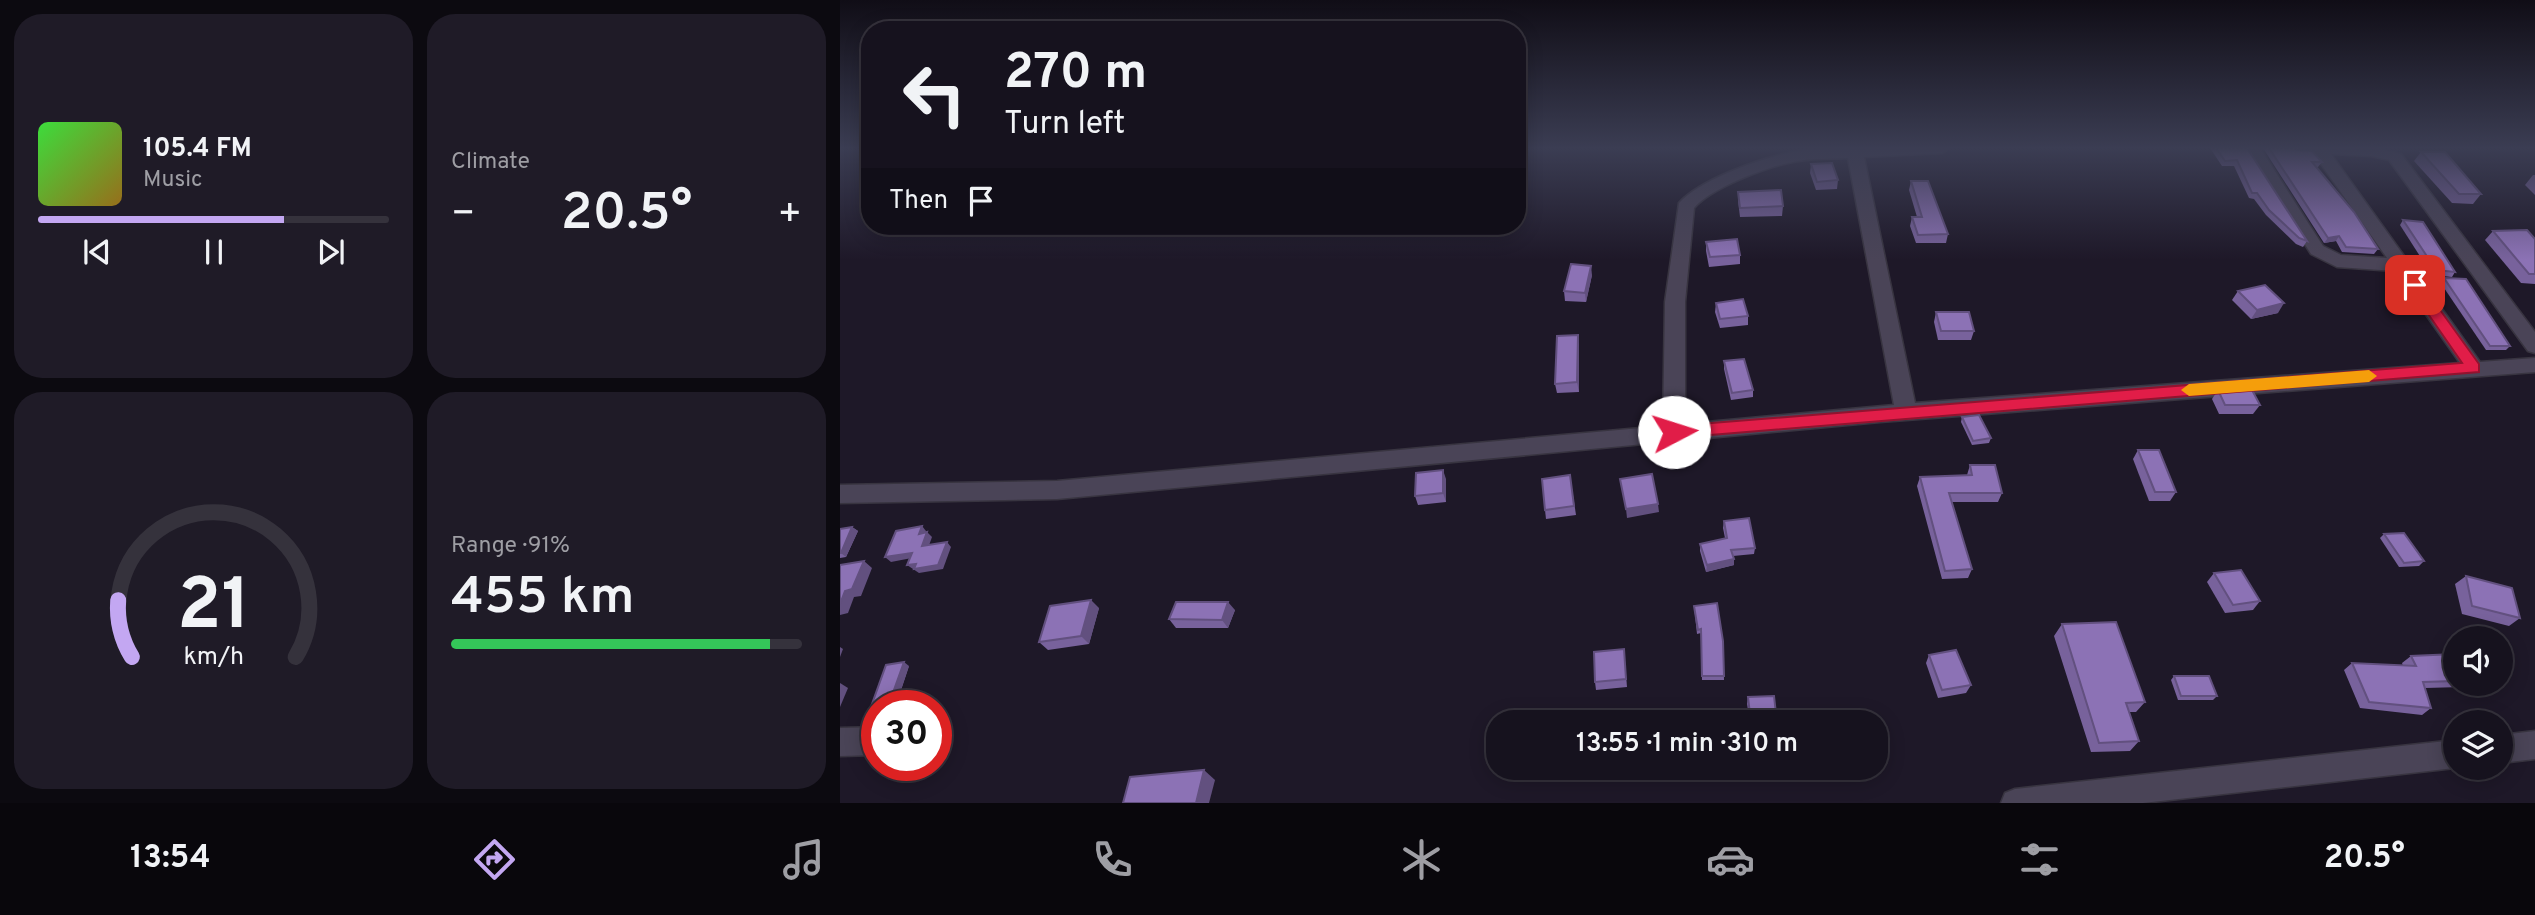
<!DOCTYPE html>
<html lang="en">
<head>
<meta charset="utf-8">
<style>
  :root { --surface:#16121e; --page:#1f1b27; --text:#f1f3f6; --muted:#9e9ea4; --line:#35323c; --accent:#c3a7f2 }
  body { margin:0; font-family:Overpass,sans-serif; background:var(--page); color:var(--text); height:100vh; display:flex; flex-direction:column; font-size:26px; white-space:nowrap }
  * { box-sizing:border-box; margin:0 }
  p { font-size:23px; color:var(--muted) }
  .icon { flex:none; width:38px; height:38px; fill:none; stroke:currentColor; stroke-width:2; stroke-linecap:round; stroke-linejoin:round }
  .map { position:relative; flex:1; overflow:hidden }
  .details { display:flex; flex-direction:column; gap:14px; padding:14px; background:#0c0a10; width:840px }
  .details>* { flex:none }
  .guide { position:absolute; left:21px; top:21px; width:665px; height:214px; border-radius:28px; box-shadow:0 4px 18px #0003,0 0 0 2px var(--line); background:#16121e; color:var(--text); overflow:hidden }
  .buttons { position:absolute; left:1603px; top:626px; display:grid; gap:14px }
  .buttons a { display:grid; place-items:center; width:70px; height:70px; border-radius:50%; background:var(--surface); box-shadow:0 4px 18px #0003,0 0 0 2px var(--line); font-size:35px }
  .speed { position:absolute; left:21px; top:690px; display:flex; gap:14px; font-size:35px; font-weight:700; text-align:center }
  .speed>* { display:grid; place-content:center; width:91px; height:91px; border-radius:50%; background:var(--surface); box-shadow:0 4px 18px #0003,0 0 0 2px var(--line); line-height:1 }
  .speed .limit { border:10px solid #d22; background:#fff; color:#111 }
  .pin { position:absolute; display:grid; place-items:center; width:60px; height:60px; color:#fff; margin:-30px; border-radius:14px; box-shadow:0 4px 10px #0006 }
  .me { position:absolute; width:77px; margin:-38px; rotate:85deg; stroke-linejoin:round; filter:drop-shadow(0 0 5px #0008) }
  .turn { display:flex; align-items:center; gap:24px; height:147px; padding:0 28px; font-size:32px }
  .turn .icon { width:91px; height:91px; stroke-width:2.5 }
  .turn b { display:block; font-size:49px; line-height:60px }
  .then { display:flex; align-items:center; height:66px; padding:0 28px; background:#0003; gap:14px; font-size:26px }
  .big { font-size:52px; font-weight:600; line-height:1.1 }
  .details .widget { flex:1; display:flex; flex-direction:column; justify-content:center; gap:10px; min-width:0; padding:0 24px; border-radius:28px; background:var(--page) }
  .details .dial { align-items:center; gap:0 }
  .dial svg { height:182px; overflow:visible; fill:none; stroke:var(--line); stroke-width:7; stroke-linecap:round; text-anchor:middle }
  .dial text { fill:var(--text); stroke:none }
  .song { display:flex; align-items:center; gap:21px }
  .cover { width:84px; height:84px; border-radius:10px; background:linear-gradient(135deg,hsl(120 70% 55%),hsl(40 70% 35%)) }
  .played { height:7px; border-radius:4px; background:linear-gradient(90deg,var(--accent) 70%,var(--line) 70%) }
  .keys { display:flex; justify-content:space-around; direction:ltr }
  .heat { display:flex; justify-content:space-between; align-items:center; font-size:38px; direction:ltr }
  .charge { height:10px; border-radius:5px; background:linear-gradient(90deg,#34c759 91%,var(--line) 0) }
  .details .tiles { flex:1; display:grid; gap:14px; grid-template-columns:repeat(2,1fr) }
  .trip { position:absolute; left:646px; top:710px; width:402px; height:70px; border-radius:28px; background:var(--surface); box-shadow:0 4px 18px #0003,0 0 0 2px var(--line); font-weight:600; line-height:70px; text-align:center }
  .tab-bar { display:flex; height:112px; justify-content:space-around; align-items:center; background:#09070c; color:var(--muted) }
  .tab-bar .icon { width:49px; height:49px }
  .tab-bar .on { color:var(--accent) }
  .tab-bar b { font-size:32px; color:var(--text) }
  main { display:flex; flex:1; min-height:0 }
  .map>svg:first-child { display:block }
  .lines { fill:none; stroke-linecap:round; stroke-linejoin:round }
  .minor-casing { stroke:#383440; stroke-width:3 }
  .minor { fill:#4a4457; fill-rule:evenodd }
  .wall { fill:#78629c }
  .shaded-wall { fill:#62507f }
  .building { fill:#8c72b5; stroke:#62507f; stroke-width:2 }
  .route { fill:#e11d48; stroke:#92132f; stroke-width:2 }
  .slow { fill:#f59e0b }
</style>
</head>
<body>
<main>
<section class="details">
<div class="tiles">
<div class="widget">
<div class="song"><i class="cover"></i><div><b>105.4 FM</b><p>Music</p></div></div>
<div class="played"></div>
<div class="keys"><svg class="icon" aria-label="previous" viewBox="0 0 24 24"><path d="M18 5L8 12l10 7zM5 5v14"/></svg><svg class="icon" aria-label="pause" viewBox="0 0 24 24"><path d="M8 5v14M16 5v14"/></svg><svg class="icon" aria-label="next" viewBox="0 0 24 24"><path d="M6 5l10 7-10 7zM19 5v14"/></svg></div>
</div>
<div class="widget"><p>Climate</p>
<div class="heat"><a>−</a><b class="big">20.5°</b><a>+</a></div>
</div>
<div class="widget dial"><svg viewBox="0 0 100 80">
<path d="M14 69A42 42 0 1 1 86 69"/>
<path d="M14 69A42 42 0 0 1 8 44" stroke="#c3a7f2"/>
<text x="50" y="56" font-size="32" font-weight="700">21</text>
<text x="50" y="72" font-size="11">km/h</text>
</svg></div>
<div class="widget"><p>Range · 91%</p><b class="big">455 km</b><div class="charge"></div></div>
</div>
</section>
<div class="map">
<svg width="1695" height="803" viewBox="0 0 1695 803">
  <rect width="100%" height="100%" fill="#1e1828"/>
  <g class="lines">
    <defs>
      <g id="minor">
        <path d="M1024,148H1110L1102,153L1024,157L1075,403L1620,363L1555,271L1497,267L1471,254L1404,148H1420L1483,246L1501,255L1547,258L1474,154L1455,153L1447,148H1537L1561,154L1695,332V353L1688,351L1549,160L1531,156L1491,154L1640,362L1695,358V372L1040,422L217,499L0,503V485L217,481L823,426L825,302L839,203C860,180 916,160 948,153C972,147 1000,149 1024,148ZM1008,158L1054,405L845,424V302L854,208C871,188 926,167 953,162C970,158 990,159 1008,158Z"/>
        <polygon points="37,727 37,755 0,756 0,728"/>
        <polygon points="1695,731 1695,759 1661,763 1661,735"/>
        <polygon points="1615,740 1615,768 1303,803 1161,803 1165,793 1175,789"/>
      </g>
    </defs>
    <use href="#minor" class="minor-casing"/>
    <use href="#minor" class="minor"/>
  </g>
  <g class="wall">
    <polygon points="1370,148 1407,148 1467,241 1463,247 1456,244 1426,215 1414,199 1409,198 1394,166 1382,166"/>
    <polygon points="1423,148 1454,148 1482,162 1478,167 1476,167 1538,249 1534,254 1502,252 1496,241 1484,243"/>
    <polygon points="1581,152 1641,194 1633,204 1612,203 1574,161"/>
    <polygon points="971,164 998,180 997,189 976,190 970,173"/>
    <polygon points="1693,175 1695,175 1695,195 1685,185"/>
    <polygon points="1071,181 1108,234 1106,243 1076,243 1070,226 1072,217 1077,217 1069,190"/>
    <polygon points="898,192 943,206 942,216 900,217 898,201"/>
    <polygon points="1563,220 1615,272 1612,277 1592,275 1560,225"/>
    <polygon points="1653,231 1695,239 1695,284 1681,283 1645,240"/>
    <polygon points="866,242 900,255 900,264 869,267 866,251"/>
    <polygon points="752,275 746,302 725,301 724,291"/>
    <polygon points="1604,278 1670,346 1666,350 1646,350 1600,282"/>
    <polygon points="1398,291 1438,313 1411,319 1392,300"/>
    <polygon points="876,303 908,316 908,325 880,328 875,312"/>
    <polygon points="1096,312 1134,331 1131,340 1098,340 1094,322"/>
    <polygon points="739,344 739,392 717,393 715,384"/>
    <polygon points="884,361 913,390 913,397 891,400 884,369"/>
    <polygon points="1378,390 1420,405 1413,414 1379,414 1372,399"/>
    <polygon points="1122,417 1151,438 1149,443 1132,445 1121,422"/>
    <polygon points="1298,450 1336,492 1330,501 1309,501 1293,459"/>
    <polygon points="1130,465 1162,493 1158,502 1112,502 1132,569 1128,578 1102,579 1077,486 1080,477 1127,475"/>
    <polygon points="730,475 736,515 706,519 705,510"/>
    <polygon points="606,479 606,502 578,505 575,496"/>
    <polygon points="884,521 915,548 914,554 893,556 894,565 866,572 860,551 860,544 885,538 883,528"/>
    <polygon points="12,527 18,531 6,557 0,558 0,529"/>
    <polygon points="1544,534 1584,561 1579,566 1559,567 1540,538"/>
    <polygon points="1374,573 1420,601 1413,610 1385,613 1367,582"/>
    <polygon points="1626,576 1680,618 1669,626 1622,614 1615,584"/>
    <polygon points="854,606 883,641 884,680 862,680 861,633 857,634"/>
    <polygon points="259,608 249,644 208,650 199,642"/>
    <polygon points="395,610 388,628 336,628 329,619"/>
    <polygon points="1222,624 1305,702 1296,712 1289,712 1299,741 1290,751 1251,752 1214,636"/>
    <polygon points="784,649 787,687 756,690 755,682"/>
    <polygon points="1615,654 1615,684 1625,684 1622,687 1585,688 1591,708 1582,715 1520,708 1504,670 1512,663 1563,666 1562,663 1571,656"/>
    <polygon points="1089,655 1131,685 1126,693 1098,698 1086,663"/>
    <polygon points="69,666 56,705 37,705 37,707 32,704"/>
    <polygon points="1334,676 1377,696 1373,700 1338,700 1331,680"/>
    <polygon points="908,697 937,723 910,723 907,704"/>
  </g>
  <g class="shaded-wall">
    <polygon points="1499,236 1496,241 1484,243 1488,238"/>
    <polygon points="751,266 752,275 746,302 745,293"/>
    <polygon points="1444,303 1438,313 1411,319 1417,310"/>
    <polygon points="738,335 739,344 739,392 737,382"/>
    <polygon points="603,470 606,479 606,502 603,493"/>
    <polygon points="818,504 819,512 787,518 786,509"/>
    <polygon points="82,526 86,531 84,538 79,534"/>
    <polygon points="12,527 18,531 6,557 1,553"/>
    <polygon points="87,532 92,537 87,551 82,546"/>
    <polygon points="107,542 111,547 103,569 79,573 67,565"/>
    <polygon points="72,553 77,557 51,562 45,557"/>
    <polygon points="894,559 894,565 866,572 867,565"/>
    <polygon points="24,561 32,568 21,596 14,597 8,613 0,615 0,604 5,591"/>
    <polygon points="251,600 259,608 249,644 241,636"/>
    <polygon points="388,602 395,610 388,628 382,620"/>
    <polygon points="0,647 3,649 0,657"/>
    <polygon points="64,662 69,666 56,705 50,701"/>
    <polygon points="0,683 8,688 0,707"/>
    <polygon points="364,770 375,780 369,803 356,803"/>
  </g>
  <g class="building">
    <polygon points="1376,148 1407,148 1467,241 1459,238 1429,210 1417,193 1412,193 1397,160 1385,161"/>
    <polygon points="1429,148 1454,148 1458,150 1472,151 1482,162 1472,162 1514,212 1538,249 1506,247 1499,236 1488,238"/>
    <polygon points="1581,152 1605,152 1641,194 1619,194"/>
    <polygon points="992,163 998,180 977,182 971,164"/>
    <polygon points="1071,181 1088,181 1108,234 1078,235 1072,217 1082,217"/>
    <polygon points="941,190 943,206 900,208 898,192"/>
    <polygon points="1563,220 1583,222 1615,272 1596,270"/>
    <polygon points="1687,230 1695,239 1695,274 1689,274 1653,231"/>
    <polygon points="897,239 900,255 870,257 866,242"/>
    <polygon points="731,264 751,266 745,293 724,291"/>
    <polygon points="1604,278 1626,279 1670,346 1650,346"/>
    <polygon points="1425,285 1444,303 1417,310 1398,291"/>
    <polygon points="903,299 908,316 880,319 876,303"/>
    <polygon points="1096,312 1129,312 1134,331 1101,331"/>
    <polygon points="738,335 737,382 715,384 717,336"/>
    <polygon points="904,359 913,390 892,393 884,361"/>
    <polygon points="1378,390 1412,390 1420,405 1385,405"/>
    <polygon points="1139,415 1151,438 1133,441 1122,417"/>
    <polygon points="1298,450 1319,450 1336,492 1315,492"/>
    <polygon points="1130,465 1155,465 1162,493 1109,493 1132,569 1105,571 1080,477 1132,475"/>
    <polygon points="603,470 603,493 575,496 576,473"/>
    <polygon points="812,474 818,504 786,509 780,479"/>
    <polygon points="730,475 734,506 705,510 702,479"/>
    <polygon points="909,518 915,548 891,550 894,559 867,565 860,544 887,538 884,521"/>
    <polygon points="82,526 79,534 87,532 82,546 107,542 98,565 74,569 76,564 67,565 72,553 45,557 56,531"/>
    <polygon points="12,527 1,553 0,553 0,529"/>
    <polygon points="1564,533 1584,561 1564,563 1544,534"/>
    <polygon points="24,561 12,589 5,591 0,604 0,565"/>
    <polygon points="1401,570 1420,601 1393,605 1374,573"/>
    <polygon points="1626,576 1672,588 1680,618 1632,606"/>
    <polygon points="251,600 241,636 199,642 210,606"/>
    <polygon points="336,602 388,602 382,620 329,619"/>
    <polygon points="877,603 883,641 884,676 862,676 861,629 858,630 854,606"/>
    <polygon points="1276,622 1305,702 1286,703 1299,741 1259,743 1222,624"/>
    <polygon points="784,649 786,679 755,682 754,652"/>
    <polygon points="1116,650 1131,685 1102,690 1089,655"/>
    <polygon points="1615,654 1615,681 1583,682 1591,708 1529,702 1512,663 1576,666 1571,656"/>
    <polygon points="64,662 50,701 32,704 46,665"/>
    <polygon points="1334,676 1369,676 1377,696 1341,696"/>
    <polygon points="934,696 937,723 911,723 908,697"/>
    <polygon points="364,770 356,803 283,803 290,777"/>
  </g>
  <linearGradient id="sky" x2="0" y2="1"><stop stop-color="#100d16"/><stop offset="0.57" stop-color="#3b3d53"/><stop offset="1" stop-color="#3b3d53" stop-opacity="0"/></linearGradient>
  <rect width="1695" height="260" fill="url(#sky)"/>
  <polygon class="route" points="1575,280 1580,282 1639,364 1639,372 834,438 826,432 834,426 1622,363 1568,285"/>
  <polygon class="slow" points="1529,370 1537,376 1529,382 1349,396 1341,390 1349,384"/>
</svg>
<div class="buttons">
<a><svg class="icon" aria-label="sound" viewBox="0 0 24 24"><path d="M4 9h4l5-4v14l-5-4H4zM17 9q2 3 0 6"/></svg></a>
<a><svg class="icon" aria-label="layers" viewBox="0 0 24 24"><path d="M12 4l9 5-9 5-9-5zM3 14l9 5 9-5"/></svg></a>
</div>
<div class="speed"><div class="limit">30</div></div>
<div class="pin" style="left:1575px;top:285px;background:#d93025"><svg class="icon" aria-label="arrive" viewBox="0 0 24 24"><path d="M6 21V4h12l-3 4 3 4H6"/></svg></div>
<svg class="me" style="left:834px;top:432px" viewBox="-20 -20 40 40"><circle r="19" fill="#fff"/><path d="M0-13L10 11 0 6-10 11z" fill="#e11d48"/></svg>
<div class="trip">13:55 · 1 min · 310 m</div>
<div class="guide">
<div class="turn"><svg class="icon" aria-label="left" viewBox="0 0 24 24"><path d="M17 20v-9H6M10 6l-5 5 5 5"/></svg><div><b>270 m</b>Turn left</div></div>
<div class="then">Then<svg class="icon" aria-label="arrive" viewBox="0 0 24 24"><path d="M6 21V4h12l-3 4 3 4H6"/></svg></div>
</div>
</div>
</main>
<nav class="tab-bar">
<b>13:54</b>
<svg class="icon on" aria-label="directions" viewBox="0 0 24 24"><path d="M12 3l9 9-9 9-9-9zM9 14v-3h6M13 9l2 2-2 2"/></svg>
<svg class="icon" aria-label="music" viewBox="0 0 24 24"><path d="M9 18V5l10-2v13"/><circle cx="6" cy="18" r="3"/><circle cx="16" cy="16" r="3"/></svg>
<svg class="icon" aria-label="phone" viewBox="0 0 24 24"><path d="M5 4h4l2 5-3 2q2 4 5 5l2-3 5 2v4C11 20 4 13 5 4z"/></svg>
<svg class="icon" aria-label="climate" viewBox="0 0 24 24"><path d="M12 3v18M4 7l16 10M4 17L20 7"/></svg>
<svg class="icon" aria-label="car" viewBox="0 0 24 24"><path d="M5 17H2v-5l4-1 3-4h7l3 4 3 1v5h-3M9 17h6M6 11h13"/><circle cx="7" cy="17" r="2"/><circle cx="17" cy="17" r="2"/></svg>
<svg class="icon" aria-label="filters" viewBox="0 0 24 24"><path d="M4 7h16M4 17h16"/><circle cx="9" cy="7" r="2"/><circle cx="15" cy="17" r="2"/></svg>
<b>20.5°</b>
</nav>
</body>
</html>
